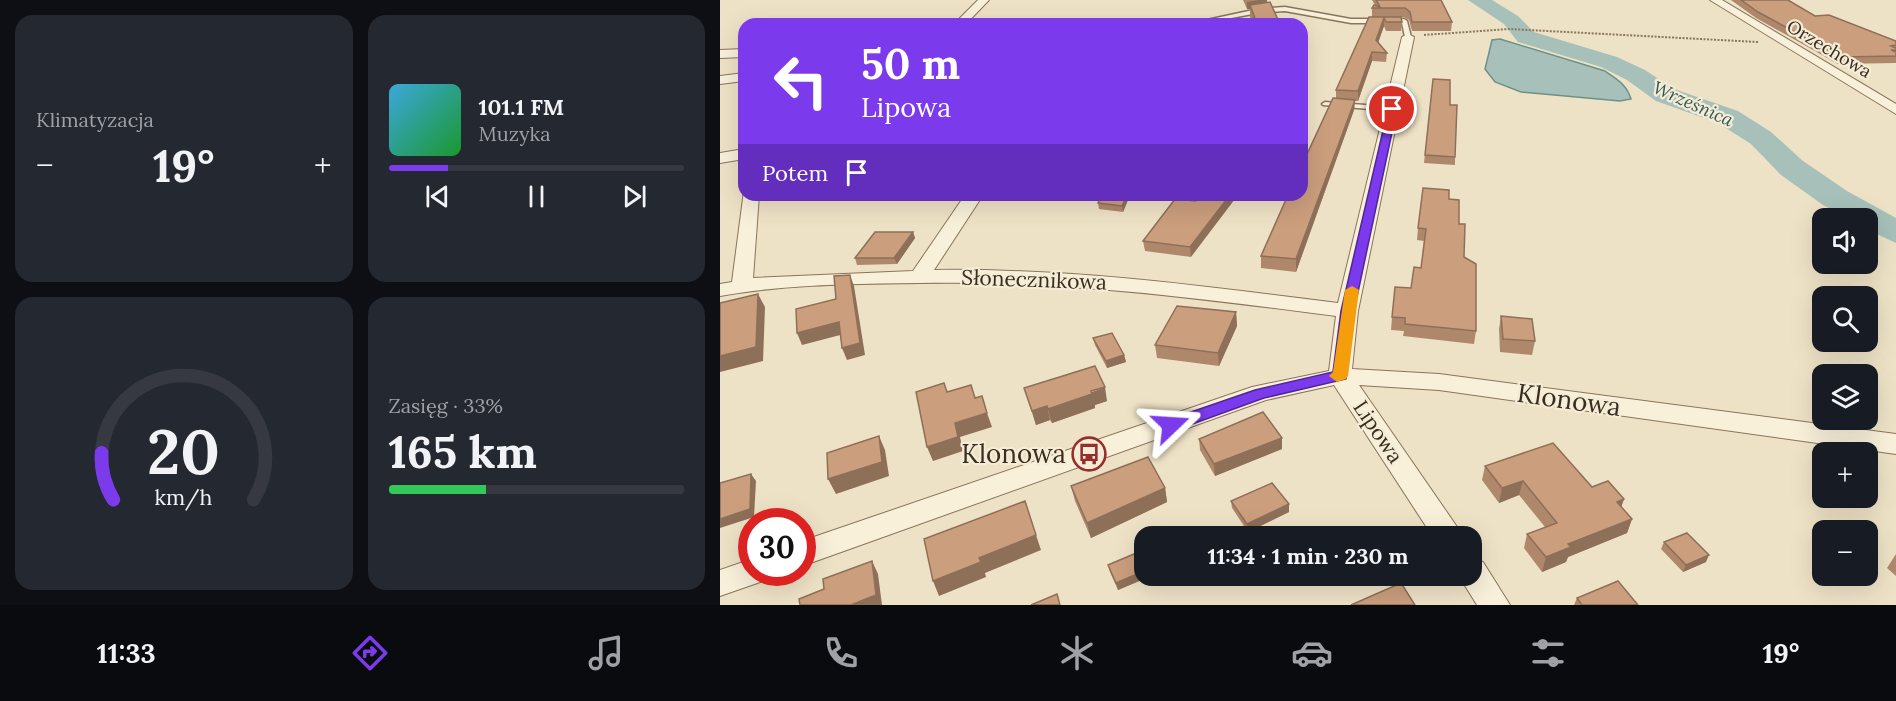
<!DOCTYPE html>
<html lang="pl">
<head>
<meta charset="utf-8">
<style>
  :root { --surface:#171b24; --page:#242831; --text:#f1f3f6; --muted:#9ea1a6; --line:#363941; --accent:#7c3aed }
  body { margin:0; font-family:Lora,serif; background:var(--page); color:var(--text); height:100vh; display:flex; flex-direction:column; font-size:22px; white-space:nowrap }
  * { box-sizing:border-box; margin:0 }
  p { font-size:20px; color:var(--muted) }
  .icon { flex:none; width:33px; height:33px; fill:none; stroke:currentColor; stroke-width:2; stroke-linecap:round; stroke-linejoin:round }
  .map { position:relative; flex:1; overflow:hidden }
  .sheet { display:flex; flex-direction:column; gap:15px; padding:15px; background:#0d0f14; width:720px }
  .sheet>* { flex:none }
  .banner { position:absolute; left:18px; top:18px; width:570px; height:183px; border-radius:18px; box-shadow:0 6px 24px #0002; background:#7c3aed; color:#fff; overflow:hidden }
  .buttons { position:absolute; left:1092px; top:208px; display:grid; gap:12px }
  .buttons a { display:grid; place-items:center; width:66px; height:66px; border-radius:12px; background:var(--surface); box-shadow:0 6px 24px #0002; font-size:30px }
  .speed { position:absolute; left:18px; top:508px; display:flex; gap:12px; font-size:30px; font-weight:700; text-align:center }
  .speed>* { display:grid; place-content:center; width:78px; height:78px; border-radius:50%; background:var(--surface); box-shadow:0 6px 24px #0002; line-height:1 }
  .speed .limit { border:9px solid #d22; background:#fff; color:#111 }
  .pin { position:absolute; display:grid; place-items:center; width:51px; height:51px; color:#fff; margin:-26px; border:3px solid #fff; border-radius:50%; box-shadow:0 2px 6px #0007 }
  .me { position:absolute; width:66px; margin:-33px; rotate:70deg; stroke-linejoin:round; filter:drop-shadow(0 0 4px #0008) }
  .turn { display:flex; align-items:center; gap:21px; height:126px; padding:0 24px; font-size:27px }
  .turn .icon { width:78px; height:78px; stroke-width:2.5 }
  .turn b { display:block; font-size:42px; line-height:51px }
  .then { display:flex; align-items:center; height:57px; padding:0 24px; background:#0003; gap:12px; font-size:22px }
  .big { font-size:45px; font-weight:700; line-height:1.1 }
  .sheet .widget { flex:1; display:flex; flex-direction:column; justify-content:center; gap:9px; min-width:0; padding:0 21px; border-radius:18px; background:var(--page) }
  .sheet .dial { align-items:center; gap:0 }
  .dial svg { height:156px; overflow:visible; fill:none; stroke:var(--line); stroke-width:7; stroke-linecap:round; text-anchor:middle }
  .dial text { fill:var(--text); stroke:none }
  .song { display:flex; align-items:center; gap:18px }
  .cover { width:72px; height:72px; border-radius:9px; background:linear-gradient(135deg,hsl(200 70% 55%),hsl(130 70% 35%)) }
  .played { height:6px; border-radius:3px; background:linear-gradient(90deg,var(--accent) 20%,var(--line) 20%) }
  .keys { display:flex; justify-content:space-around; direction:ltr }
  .heat { display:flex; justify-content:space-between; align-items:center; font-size:33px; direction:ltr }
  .charge { height:9px; border-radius:4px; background:linear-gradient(90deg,#34c759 33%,var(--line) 0) }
  .sheet .tiles { flex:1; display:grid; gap:15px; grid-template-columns:repeat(2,1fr) }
  .trip { position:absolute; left:414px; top:526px; width:348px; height:60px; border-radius:18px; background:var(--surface); box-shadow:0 6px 24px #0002; font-weight:700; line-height:60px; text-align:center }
  .dock { display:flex; height:96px; justify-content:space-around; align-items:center; background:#090b0e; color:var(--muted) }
  .dock .icon { width:42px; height:42px }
  .dock .current { color:var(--accent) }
  .dock b { font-size:27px; color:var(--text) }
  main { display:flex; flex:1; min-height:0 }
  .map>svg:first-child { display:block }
  .water { fill:#a7c1ba; stroke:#6e9088; stroke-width:1.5 }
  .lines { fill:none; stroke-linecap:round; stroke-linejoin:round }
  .river { fill:#a7c1ba; fill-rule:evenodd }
  .lane-casing { stroke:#89745c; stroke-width:3 }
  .street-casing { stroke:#89745c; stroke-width:2 }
  .path { stroke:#89745c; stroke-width:2; stroke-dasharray:2 1.5; stroke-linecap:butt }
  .lane { fill:#f8f0d9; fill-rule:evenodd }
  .street { fill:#f8f0d9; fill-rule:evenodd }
  .wall { fill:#af886c }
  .shaded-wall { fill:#8e6f58 }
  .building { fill:#cb9e7d; stroke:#8e6f58; stroke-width:1.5 }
  .route { fill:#7c3aed; stroke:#51269a; stroke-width:1.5 }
  .slow { fill:#f59e0b }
  .labels { text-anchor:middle; stroke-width:4.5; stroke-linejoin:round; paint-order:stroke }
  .far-street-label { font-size:18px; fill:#392c20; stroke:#f5ecd6 }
  .far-water-label { font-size:18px; font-style:italic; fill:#2f5957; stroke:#f5ecd6 }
  .street-label { font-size:21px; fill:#392c20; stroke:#f5ecd6 }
  .near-street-label { font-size:26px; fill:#392c20; stroke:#f5ecd6 }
  .near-poi-label { font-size:26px; fill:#392c20; stroke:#f5ecd6; text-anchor:end }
</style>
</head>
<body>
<main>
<section class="sheet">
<div class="tiles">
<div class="widget"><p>Klimatyzacja</p>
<div class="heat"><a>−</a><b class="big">19°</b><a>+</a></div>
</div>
<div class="widget">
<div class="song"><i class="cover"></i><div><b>101.1 FM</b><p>Muzyka</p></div></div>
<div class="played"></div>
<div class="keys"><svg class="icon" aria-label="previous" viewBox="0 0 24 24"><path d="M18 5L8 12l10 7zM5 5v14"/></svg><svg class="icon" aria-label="pause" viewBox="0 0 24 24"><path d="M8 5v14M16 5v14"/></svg><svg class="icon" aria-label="next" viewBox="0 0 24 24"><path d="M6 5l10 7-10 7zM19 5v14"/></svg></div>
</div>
<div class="widget dial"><svg viewBox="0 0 100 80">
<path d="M14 69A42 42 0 1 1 86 69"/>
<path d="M14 69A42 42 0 0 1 8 45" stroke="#7c3aed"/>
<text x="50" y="56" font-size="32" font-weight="700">20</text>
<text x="50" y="72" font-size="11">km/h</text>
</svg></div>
<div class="widget"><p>Zasięg · 33%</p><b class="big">165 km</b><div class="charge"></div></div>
</div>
</section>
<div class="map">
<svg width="1176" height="605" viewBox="0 0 1176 605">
  <rect width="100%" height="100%" fill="#eee2c6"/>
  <path class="water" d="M780,39L885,71C897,79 907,85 911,99L900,101L801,92L775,82L765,69L772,40Z"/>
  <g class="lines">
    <polygon class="river" points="748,0 772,0 798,16 814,32 897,57 925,70 954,89 1018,111 1051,132 1083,161 1127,191 1176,218 1176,243 1148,230 1148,219 1128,219 1103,205 1061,175 1031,144 998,123 936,101 907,80 881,67 798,42 784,24"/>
    <defs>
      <g id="lane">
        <polygon points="565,7 631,19 684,19 687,21 691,37 688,39 685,37 682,23 631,23 565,11 538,13 479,24 468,24 538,9"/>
        <polygon points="605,102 672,107 676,109 672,111 603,105 602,104"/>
      </g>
      <g id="street">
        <polygon points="258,0 269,0 246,24 234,24"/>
        <polygon points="990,0 1002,0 1176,104 1176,114"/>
        <path d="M688,34L694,37L638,311L632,369L719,374L1176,434V454L719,390L639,385L744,537H713L614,385L546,400L82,566V541L532,387L609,371L616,316C477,298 340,280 199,283C133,284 66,284 0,296V284L12,282L24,191V195H39L33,278L193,271L245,195H263L214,270C350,268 483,286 618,303L682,37Z"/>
        <polygon points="24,49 24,57 0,58 0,50"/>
        <polygon points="24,73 24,81 0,84 0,76"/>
        <polygon points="24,149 24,159 0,163 0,153"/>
        <polygon points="752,558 763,562 790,605 757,605 739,576 752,576"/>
        <polygon points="32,559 32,573 47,573 43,581 0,596 0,570"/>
      </g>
    </defs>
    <use href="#lane" class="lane-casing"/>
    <use href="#street" class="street-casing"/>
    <polyline class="path" points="704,35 789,29 1038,42"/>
    <use href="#lane" class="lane"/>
    <use href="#street" class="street"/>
  </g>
  <g class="wall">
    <polygon points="523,0 547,0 547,3 560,24 533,24 530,17 530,9 527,9"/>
    <polygon points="652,0 721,0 732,22 731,31 692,31 689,20 684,17 681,17 682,22 681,31 666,31 664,26 658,42 667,53 666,62 652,61 638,101 635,101 634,110 576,272 541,268 541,256 616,98 616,90 652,17 652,8 655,5"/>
    <polygon points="1011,0 1068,0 1095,16 1176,41 1176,63 1118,64 1036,18"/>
    <polygon points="713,79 735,157 735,165 704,163"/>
    <polygon points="382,195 410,195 403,212 379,209 378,203"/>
    <polygon points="729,199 739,224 756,331 754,344 683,336 684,331 671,330 672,317 691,288 701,268 704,241 697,240 698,228"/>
    <polygon points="476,201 471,257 425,251 423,241"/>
    <polygon points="193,232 195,238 177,264 137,265 135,258"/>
    <polygon points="516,312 517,326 499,366 437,358 435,345"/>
    <polygon points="781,316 815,341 812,355 780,352 779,329"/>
    <polygon points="373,338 404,355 406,362 387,368 375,345"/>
    <polygon points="304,388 387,401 375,405 375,408 332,423 330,420 316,425"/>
    <polygon points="479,439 562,449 495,476 480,450"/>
    <polygon points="765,466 872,487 904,499 901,507 912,519 907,533 848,557 846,562 822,572 804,548 807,534 825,527 799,495 779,503 762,480"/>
    <polygon points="351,486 445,488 447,502 371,538 355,501"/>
    <polygon points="511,501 569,512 528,532 512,508"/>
    <polygon points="944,542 986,562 963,572 941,549"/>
    <polygon points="1176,554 1176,576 1167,568"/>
    <polygon points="388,565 431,576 398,590 390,572"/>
    <polygon points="857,598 918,605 854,605"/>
  </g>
  <g class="shaded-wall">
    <polygon points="538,0 547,0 547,6 530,5 530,9 527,9 527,2"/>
    <polygon points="664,18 664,26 656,49 656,40"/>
    <polygon points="652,52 652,61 638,101 638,91"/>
    <polygon points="635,100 634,110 576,272 576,259"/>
    <polygon points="407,195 410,195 403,212 402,206"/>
    <polygon points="510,195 518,195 471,257 470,247"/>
    <polygon points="193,232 195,238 177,264 174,258"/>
    <polygon points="130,275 134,286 145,355 127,360 122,348"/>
    <polygon points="38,294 45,307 43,361 0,372 0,356"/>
    <polygon points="516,312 517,326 499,366 498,353"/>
    <polygon points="119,322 124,334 82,345 77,333"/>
    <polygon points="404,355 406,362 387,368 386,361"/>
    <polygon points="385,387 387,401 375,405 375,408 332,423 328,409"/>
    <polygon points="327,406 330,420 316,425 312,411"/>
    <polygon points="267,413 272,427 240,437 243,451 213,461 207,447 235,423"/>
    <polygon points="159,436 165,450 169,476 116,494 108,479"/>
    <polygon points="562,438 562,449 495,476 494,464"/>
    <polygon points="31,474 36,481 34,517 0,528 0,519"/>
    <polygon points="803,481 799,495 779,503 782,488"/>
    <polygon points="445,488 447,502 371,538 367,523"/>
    <polygon points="904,499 899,513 897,502"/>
    <polygon points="569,504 569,512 528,532 527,524"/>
    <polygon points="912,519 907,533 848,557 846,562 822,572 826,557 848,544"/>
    <polygon points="316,535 321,550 265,573 266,577 219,596 213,581 259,558"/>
    <polygon points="989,555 986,562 963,572 966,565"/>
    <polygon points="152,561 158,574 162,605 131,605"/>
    <polygon points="424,571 424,576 431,576 398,590 396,583"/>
  </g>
  <g class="building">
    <polygon points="656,0 721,0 732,22 692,22 690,12 685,8 652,8 654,5 660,7"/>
    <polygon points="1021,0 1068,0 1095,16 1109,15 1176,41 1176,45 1171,46 1176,48 1176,50 1171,50 1176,52 1176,56 1121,57 1038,12"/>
    <polygon points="550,2 560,24 537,24 530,5"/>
    <polygon points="649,17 681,17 682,22 666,22 664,18 656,40 667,53 652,52 638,91 616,90"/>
    <polygon points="713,79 730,80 730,105 737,105 735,157 705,155"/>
    <polygon points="613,98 635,100 576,259 541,256 568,195 582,195 582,165"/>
    <polygon points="703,188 729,190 729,199 739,200 739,224 745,224 744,257 756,264 756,331 685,324 685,318 672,317 675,287 691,288 694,267 701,268 706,229 698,228"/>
    <polygon points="382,195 407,195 402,206 378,203"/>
    <polygon points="479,195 510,195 470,247 423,241 455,199 476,201"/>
    <polygon points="155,232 193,232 174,258 135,258"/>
    <polygon points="130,275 140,343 122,348 119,322 77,333 76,309 116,299 114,276"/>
    <polygon points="38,294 36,347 0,356 0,303"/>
    <polygon points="457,306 516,312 498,353 435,345"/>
    <polygon points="781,316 812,319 815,341 783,339"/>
    <polygon points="392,333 404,355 386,361 373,338"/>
    <polygon points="375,366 385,387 371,391 372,394 328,409 327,406 312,411 304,388"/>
    <polygon points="224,383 227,392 251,385 255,398 262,396 267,413 235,423 238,437 207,447 196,392"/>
    <polygon points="543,412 562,438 494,464 479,439"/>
    <polygon points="159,436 162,462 108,479 107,453"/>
    <polygon points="833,443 872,487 888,481 904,499 897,502 912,519 848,544 851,547 826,557 807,534 837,523 803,481 782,488 765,466"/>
    <polygon points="428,457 445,488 367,523 351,486"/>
    <polygon points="31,474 30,509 0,519 0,483"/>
    <polygon points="552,483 569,504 527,524 511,501"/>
    <polygon points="305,501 316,535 259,558 261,562 213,581 204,539"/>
    <polygon points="967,533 989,555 966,565 944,542"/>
    <polygon points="421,551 424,558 424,571 396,583 388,565"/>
    <polygon points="152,561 156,595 131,605 80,605 79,599 104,589 103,579"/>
    <polygon points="898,581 918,605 862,605 857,598"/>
    <polygon points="681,583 695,605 631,605"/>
    <polygon points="337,594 340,605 311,605"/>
  </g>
  <polygon class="route" points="672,106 677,109 634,311 626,379 544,398 456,430 445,430 442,425 445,421 535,390 613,372 621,311 668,109"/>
  <polygon class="slow" points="632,286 639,290 628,376 626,379 617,382 609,376 613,372 625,290"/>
  <defs>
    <symbol id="bus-ring" viewBox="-11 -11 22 22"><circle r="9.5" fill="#f5ecd6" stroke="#972e2d" stroke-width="1.5"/><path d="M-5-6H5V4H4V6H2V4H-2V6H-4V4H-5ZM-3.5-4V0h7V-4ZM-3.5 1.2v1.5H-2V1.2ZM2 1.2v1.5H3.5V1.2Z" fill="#972e2d"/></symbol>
  </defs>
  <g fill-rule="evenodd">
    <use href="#bus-ring" x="350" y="435" width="38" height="38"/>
  </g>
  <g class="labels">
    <g class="far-street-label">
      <text transform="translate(1109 49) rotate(31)" y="6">Orzechowa</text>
    </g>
    <g class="far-water-label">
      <text transform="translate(973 104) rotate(24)" y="6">Wrześnica</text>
    </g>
    <g class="street-label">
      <text transform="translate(314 280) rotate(2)" y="7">Słonecznikowa</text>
      <text transform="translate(658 432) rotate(56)" y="7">Lipowa</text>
    </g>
    <g class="near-street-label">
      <text transform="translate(849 400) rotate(8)" y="9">Klonowa</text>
    </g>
    <g class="near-poi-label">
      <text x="346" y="463">Klonowa</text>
    </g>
  </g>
</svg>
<div class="buttons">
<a><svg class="icon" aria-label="sound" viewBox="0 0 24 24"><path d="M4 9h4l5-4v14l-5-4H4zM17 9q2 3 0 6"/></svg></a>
<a><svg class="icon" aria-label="search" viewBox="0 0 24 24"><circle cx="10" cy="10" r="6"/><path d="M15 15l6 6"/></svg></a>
<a><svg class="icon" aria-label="layers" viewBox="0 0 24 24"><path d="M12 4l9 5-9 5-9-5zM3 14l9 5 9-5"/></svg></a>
<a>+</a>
<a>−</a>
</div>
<div class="speed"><div class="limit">30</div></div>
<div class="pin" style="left:672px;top:109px;background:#d93025"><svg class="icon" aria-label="arrive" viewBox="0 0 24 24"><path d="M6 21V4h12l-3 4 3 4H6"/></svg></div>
<svg class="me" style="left:451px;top:425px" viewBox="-20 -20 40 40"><path d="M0-17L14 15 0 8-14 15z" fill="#7c3aed" stroke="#fff" stroke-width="4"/></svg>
<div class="trip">11:34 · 1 min · 230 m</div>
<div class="banner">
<div class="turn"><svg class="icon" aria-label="left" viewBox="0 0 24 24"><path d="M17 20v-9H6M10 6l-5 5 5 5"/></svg><div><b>50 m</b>Lipowa</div></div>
<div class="then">Potem<svg class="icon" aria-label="arrive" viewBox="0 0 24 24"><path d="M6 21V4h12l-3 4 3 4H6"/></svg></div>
</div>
</div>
</main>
<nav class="dock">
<b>11:33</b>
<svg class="icon current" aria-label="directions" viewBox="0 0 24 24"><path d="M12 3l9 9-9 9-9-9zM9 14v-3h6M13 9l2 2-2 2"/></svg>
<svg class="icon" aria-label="music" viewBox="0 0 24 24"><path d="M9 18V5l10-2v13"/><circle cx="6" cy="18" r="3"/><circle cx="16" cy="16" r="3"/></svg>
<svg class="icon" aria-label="phone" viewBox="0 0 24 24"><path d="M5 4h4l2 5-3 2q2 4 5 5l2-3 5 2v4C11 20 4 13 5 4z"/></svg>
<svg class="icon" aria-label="climate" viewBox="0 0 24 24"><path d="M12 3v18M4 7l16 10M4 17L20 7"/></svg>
<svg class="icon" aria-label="car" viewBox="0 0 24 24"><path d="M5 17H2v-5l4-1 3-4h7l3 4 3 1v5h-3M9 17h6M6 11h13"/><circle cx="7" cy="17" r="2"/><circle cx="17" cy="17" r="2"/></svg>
<svg class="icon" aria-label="filters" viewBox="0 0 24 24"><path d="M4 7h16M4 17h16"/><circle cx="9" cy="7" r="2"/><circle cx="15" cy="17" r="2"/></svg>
<b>19°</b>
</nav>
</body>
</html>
